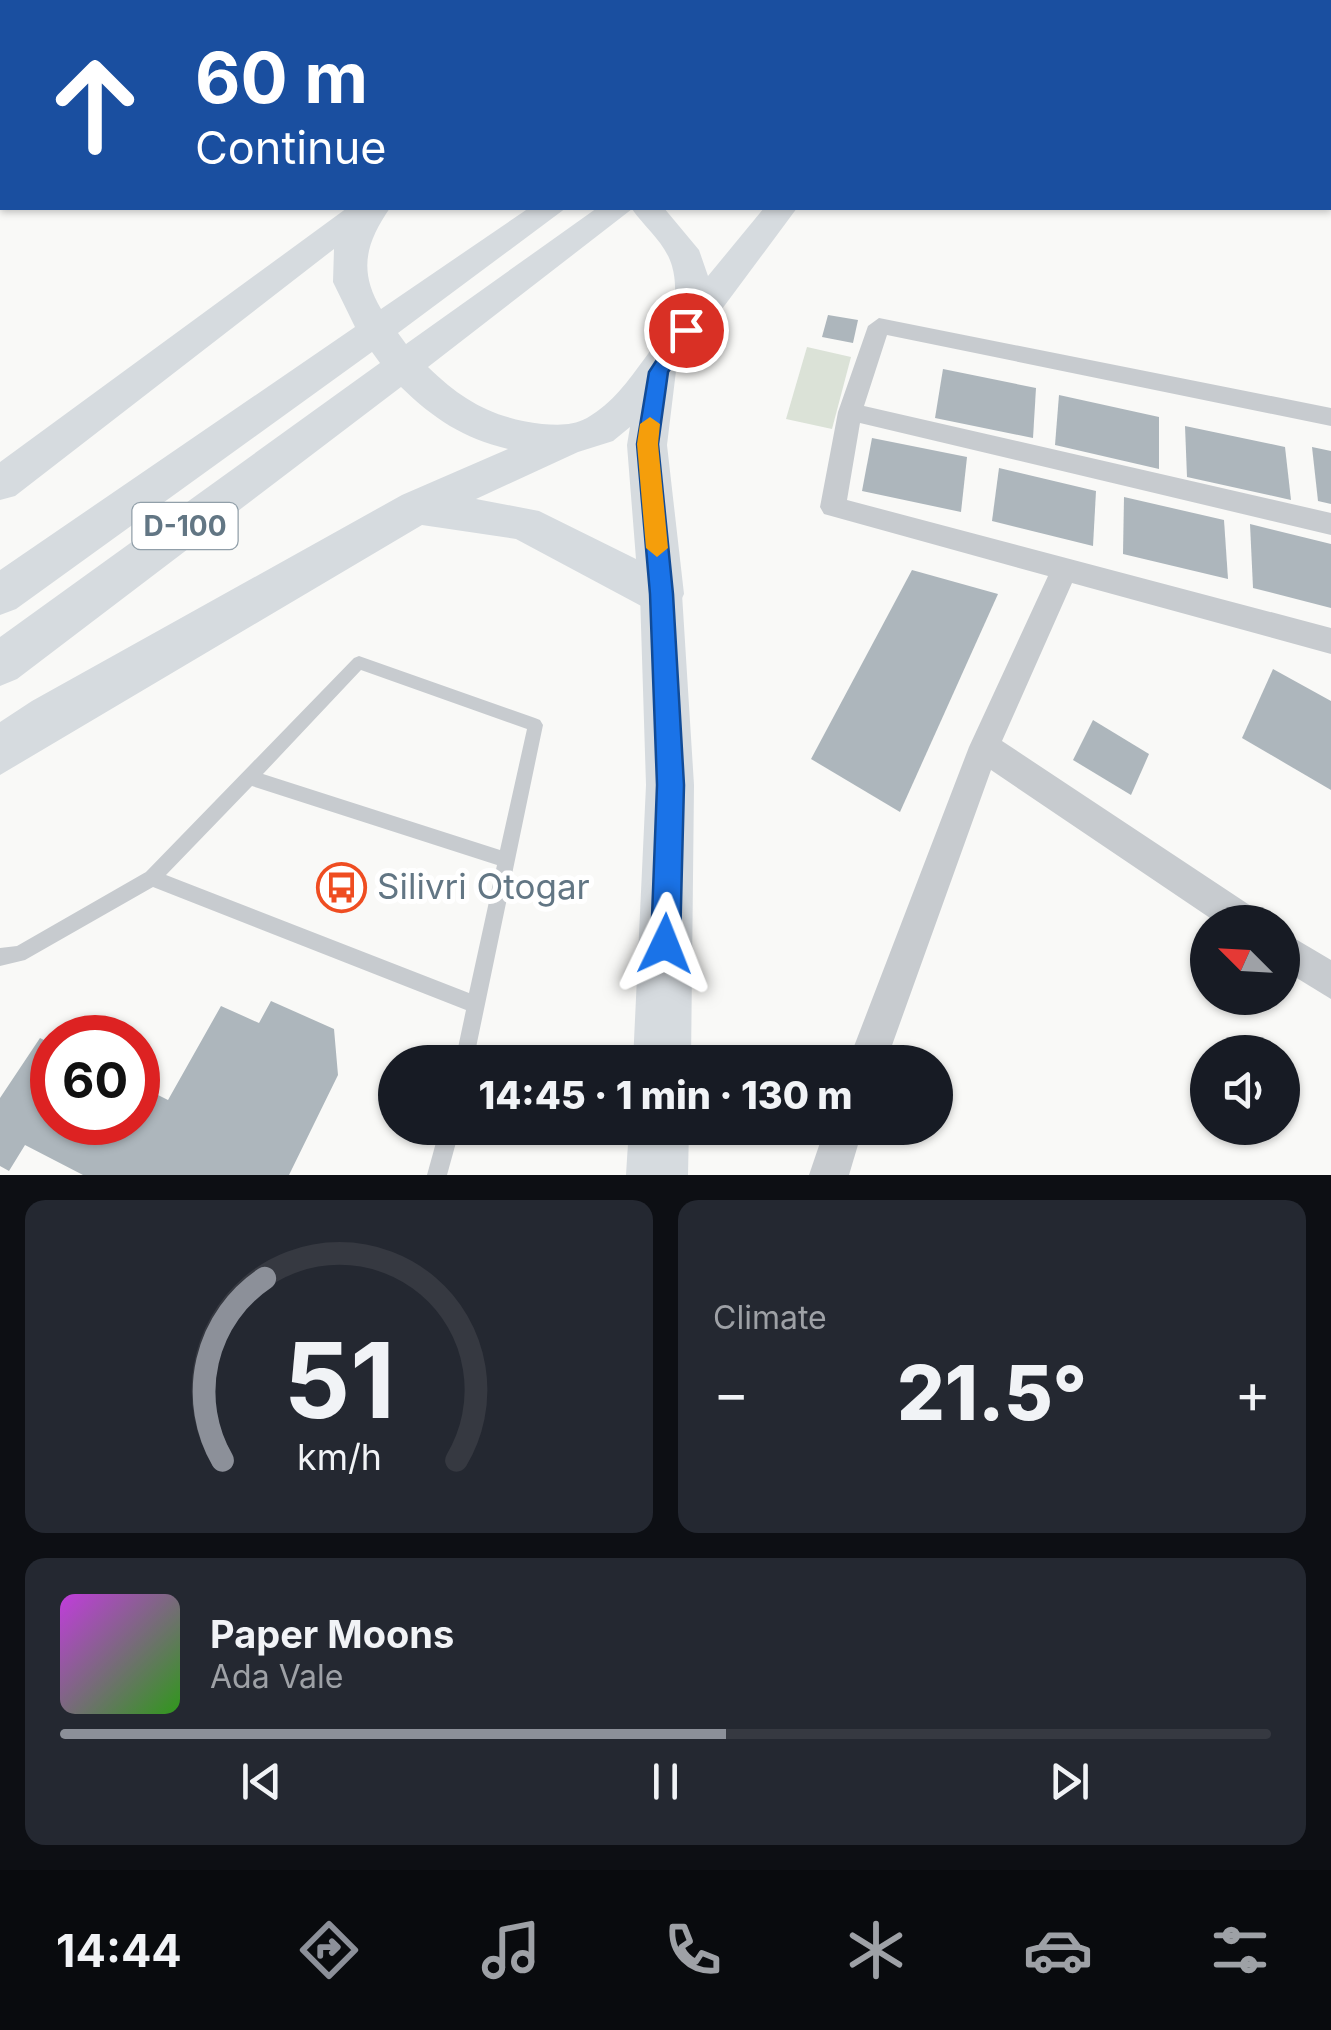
<!DOCTYPE html>
<html lang="en">
<head>
<meta charset="utf-8">
<style>
  :root { --surface:#171b24; --page:#242831; --text:#f1f3f6; --muted:#9ea1a6; --line:#363941; --accent:#8c9099 }
  body { margin:0; font-family:Inter,sans-serif; background:var(--page); color:var(--text); height:100vh; display:flex; flex-direction:column; font-size:38px; white-space:nowrap }
  * { box-sizing:border-box; margin:0 }
  p { font-size:32px; color:var(--muted) }
  .icon { flex:none; width:55px; height:55px; fill:none; stroke:currentColor; stroke-width:2; stroke-linecap:round; stroke-linejoin:round }
  .map { position:relative; height:1175px; overflow:hidden }
  .sheet { display:flex; flex-direction:column; gap:25px; padding:25px; background:#0d0f14; flex:1 }
  .sheet>* { flex:none }
  .top-card { position:absolute; left:0px; top:0px; width:1332px; height:210px; box-shadow:0 2px 8px #0004; background:#1a4fa0; color:#fff; overflow:hidden }
  .needle { width:65px; rotate:294deg }
  .fabs { position:absolute; left:1190px; top:905px; display:grid; gap:20px }
  .fabs a { display:grid; place-items:center; width:110px; height:110px; border-radius:50%; background:var(--surface); box-shadow:0 2px 8px #0004; font-size:50px }
  .speed { position:absolute; left:30px; top:1015px; display:flex; gap:20px; font-size:50px; font-weight:700; text-align:center }
  .speed>* { display:grid; place-content:center; width:130px; height:130px; border-radius:50%; background:var(--surface); box-shadow:0 2px 8px #0004; line-height:1 }
  .speed .limit { border:15px solid #d22; background:#fff; color:#111 }
  .pin { position:absolute; display:grid; place-items:center; width:85px; height:85px; color:#fff; margin:-42px; border:5px solid #fff; border-radius:50%; box-shadow:0 2px 10px #0007 }
  .me { position:absolute; width:110px; margin:-55px; rotate:2deg; stroke-linejoin:round; filter:drop-shadow(0 0 8px #0008) }
  .turn { display:flex; align-items:center; gap:35px; height:210px; padding:0 30px; font-size:45px }
  .turn .icon { width:130px; height:130px; stroke-width:2.5 }
  .turn b { display:block; font-size:70px; line-height:85px }
  .big { font-size:75px; font-weight:800; line-height:1.1 }
  .sheet .tile { flex:1; display:flex; flex-direction:column; justify-content:center; gap:15px; min-width:0; padding:0 35px; border-radius:20px; background:var(--page) }
  .sheet .dial { align-items:center; gap:0 }
  .dial svg { height:260px; overflow:visible; fill:none; stroke:var(--line); stroke-width:7; stroke-linecap:round; text-anchor:middle }
  .dial text { fill:var(--text); stroke:none }
  .song { display:flex; align-items:center; gap:30px }
  .cover { width:120px; height:120px; border-radius:15px; background:linear-gradient(135deg,hsl(290 70% 55%),hsl(110 70% 35%)) }
  .played { height:10px; border-radius:5px; background:linear-gradient(90deg,var(--accent) 55%,var(--line) 55%) }
  .keys { display:flex; justify-content:space-around; direction:ltr }
  .heat { display:flex; justify-content:space-between; align-items:center; font-size:55px; direction:ltr }
  .sheet .tiles { flex:1; display:grid; gap:25px; grid-template-columns:1fr 1fr }
  .tile:last-child { grid-column:span 2 }
  .trip { position:absolute; left:378px; top:1045px; width:575px; height:100px; border-radius:50px; background:var(--surface); box-shadow:0 2px 8px #0004; font-weight:800; line-height:100px; text-align:center }
  .menu { display:flex; height:160px; justify-content:space-around; align-items:center; background:#090b0e; color:var(--muted) }
  .menu .icon { width:70px; height:70px }
  .menu .active { color:var(--accent) }
  .menu b { font-size:45px; color:var(--text) }
  .map>svg:first-child { display:block }
  .green { fill:#dbe2d7 }
  .building { fill:#adb6bc }
  .lines { fill:none; stroke-linecap:round; stroke-linejoin:round }
  .path { stroke:#c0c3c5; stroke-width:4; stroke-dasharray:2.5 2.5; stroke-linecap:butt }
  .service { fill:#c7cbcf; fill-rule:evenodd }
  .minor { fill:#c7cbcf; fill-rule:evenodd }
  .tertiary { stroke:#c7cbcf; stroke-width:35 }
  .primary { fill:#d6dbdf; fill-rule:evenodd }
  .trunk { fill:#d6dbdf; fill-rule:evenodd }
  .route { fill:#1a73e8; stroke:#114b97; stroke-width:2.5 }
  .slow { fill:#f59e0b }
  .labels { text-anchor:middle; stroke-width:10; stroke-linejoin:round; paint-order:stroke }
  .shield { fill:#fff; stroke:#919fa9; stroke-width:2.5 }
  .shield-label { font-size:28px; font-weight:bold; fill:#627684 }
  .near-poi-label { font-size:35px; fill:#627684; stroke:#fff; text-anchor:start }
</style>
</head>
<body>
<div class="map">
<svg width="1331" height="1175" viewBox="0 0 1331 1175">
  <rect width="100%" height="100%" fill="#f9f9f7"/>
  <polygon class="green" points="807,347 851,357 832,429 786,419"/>
  <g class="building">
    <polygon points="828,315 858,320 853,343 822,337"/>
    <polygon points="943,369 1036,388 1033,438 935,418"/>
    <polygon points="1059,395 1159,417 1159,469 1055,445"/>
    <polygon points="1185,426 1285,447 1291,500 1187,477"/>
    <polygon points="872,438 967,457 961,512 862,491"/>
    <polygon points="1312,447 1331,451 1331,504 1318,501"/>
    <polygon points="999,468 1096,491 1093,546 992,521"/>
    <polygon points="1124,497 1224,520 1228,579 1123,554"/>
    <polygon points="1250,524 1331,544 1331,608 1253,588"/>
    <polygon points="912,570 998,594 900,812 811,759"/>
    <polygon points="1273,669 1331,701 1331,790 1242,738"/>
    <polygon points="1093,720 1149,754 1131,795 1073,760"/>
    <polygon points="271,1001 334,1029 338,1075 289,1175 83,1175 25,1145 9,1171 0,1166 0,1098 40,1038 52,1044 52,1122 138,1122 138,1085 168,1100 221,1006 259,1023"/>
  </g>
  <g class="lines">
    <polyline class="path" points="588,0 592,2"/>
    <g class="service">
      <polygon points="635,0 645,0 642,2 634,2"/>
      <path d="M359,656L535,718L540,720L543,725L473,1062H455L466,1010L153,887L25,960L0,966V948L17,946L146,872L354,658ZM361,670L527,729L500,850L263,774ZM252,786L497,865L469,993L166,875Z"/>
      <polygon points="440,1128 460,1128 447,1175 427,1175"/>
    </g>
    <g class="minor">
      <polygon points="879,318 1331,408 1331,426 887,335 864,406 1331,513 1331,535 860,423 847,500 1331,628 1331,654 1072,583 1002,741 1257,910 1262,922 1216,922 991,770 886,1062 848,1062 969,747 1048,576 824,514 820,507 838,412 868,326"/>
      <polygon points="1282,931 1331,960 1331,999 1282,969"/>
      <polygon points="825,1128 863,1128 849,1175 809,1175"/>
    </g>
    <g class="tertiary">
      <polyline points="438,2 444,0"/>
      <polyline points="0,162 2,160"/>
    </g>
    <g class="primary">
      <polygon points="661,576 676,581 682,594 694,785 691,1062 633,1062 646,785 640,594 646,581"/>
      <polygon points="629,1128 689,1128 688,1175 626,1175"/>
    </g>
    <path class="trunk" d="M347,208H390C366,243 358,270 381,309L529,208H566L398,333L406,344L597,208H664L699,250L708,276L764,208H797L676,371L667,445L684,594L677,608L661,613L645,608L516,539L422,525L0,775V722L32,701L402,495L508,449C463,438 434,419 401,387L17,679L0,686V637L380,363L372,352L16,609L0,615V570L355,327L333,282L334,249L15,496L0,500V462ZM632,209C645,228 665,242 672,266C682,302 666,330 645,358C628,381 613,403 587,418C572,426 558,425 542,424C493,418 463,401 428,367ZM630,427L627,445L636,559L539,511L476,499L578,452L613,441Z"/>
  </g>
  <polygon class="route" points="686,324 695,330 668,372 658,444 673,594 684,785 680,944 675,954 665,958 655,954 651,944 657,785 650,594 637,444 649,372 679,326"/>
  <polygon class="slow" points="650,417 660,424 658,444 668,548 657,557 646,548 637,444 640,424"/>
  <defs>
    <symbol id="bus-ring" viewBox="-11 -11 22 22"><circle r="9.5" fill="#fff" stroke="#ef4d21" stroke-width="1.5"/><path d="M-5-6H5V4H4V6H2V4H-2V6H-4V4H-5ZM-3.5-4V0h7V-4ZM-3.5 1.2v1.5H-2V1.2ZM2 1.2v1.5H3.5V1.2Z" fill="#ef4d21"/></symbol>
  </defs>
  <g fill-rule="evenodd">
    <use href="#bus-ring" x="314" y="860" width="55" height="55"/>
  </g>
  <g class="labels">
    <rect class="shield" x="132.5" y="503" width="105" height="46" rx="8"/>
    <g class="shield-label">
      <text x="185" y="536">D-100</text>
    </g>
    <g class="near-poi-label">
      <text x="377" y="899">Silivri Otogar</text>
    </g>
  </g>
</svg>
<div class="fabs">
<a><svg class="needle" viewBox="-14 -14 28 28"><path d="M0-13l5 13h-10z" fill="#e53935"/><path d="M0 13l5-13h-10z" fill="#9ea1a6"/></svg></a>
<a><svg class="icon" aria-label="sound" viewBox="0 0 24 24"><path d="M4 9h4l5-4v14l-5-4H4zM17 9q2 3 0 6"/></svg></a>
</div>
<div class="speed"><div class="limit">60</div></div>
<div class="pin" style="left:686px;top:330px;background:#d93025"><svg class="icon" aria-label="arrive" viewBox="0 0 24 24"><path d="M6 21V4h12l-3 4 3 4H6"/></svg></div>
<svg class="me" style="left:665px;top:944px" viewBox="-20 -20 40 40"><path d="M0-17L14 15 0 8-14 15z" fill="#1a73e8" stroke="#fff" stroke-width="4"/></svg>
<div class="trip">14:45 · 1 min · 130 m</div>
<div class="top-card">
<div class="turn"><svg class="icon" aria-label="ahead" viewBox="0 0 24 24"><path d="M12 20V5M6 11l6-6 6 6"/></svg><div><b>60 m</b>Continue</div></div>
</div>
</div>
<section class="sheet">
<div class="tiles">
<div class="tile dial"><svg viewBox="0 0 100 80">
<path d="M14 69A42 42 0 1 1 86 69"/>
<path d="M14 69A42 42 0 0 1 27 13" stroke="#8c9099"/>
<text x="50" y="56" font-size="32" font-weight="700">51</text>
<text x="50" y="72" font-size="11">km/h</text>
</svg></div>
<div class="tile"><p>Climate</p>
<div class="heat"><a>−</a><b class="big">21.5°</b><a>+</a></div>
</div>
<div class="tile">
<div class="song"><i class="cover"></i><div><b>Paper Moons</b><p>Ada Vale</p></div></div>
<div class="played"></div>
<div class="keys"><svg class="icon" aria-label="previous" viewBox="0 0 24 24"><path d="M18 5L8 12l10 7zM5 5v14"/></svg><svg class="icon" aria-label="pause" viewBox="0 0 24 24"><path d="M8 5v14M16 5v14"/></svg><svg class="icon" aria-label="next" viewBox="0 0 24 24"><path d="M6 5l10 7-10 7zM19 5v14"/></svg></div>
</div>
</div>
</section>
<nav class="menu">
<b>14:44</b>
<svg class="icon active" aria-label="directions" viewBox="0 0 24 24"><path d="M12 3l9 9-9 9-9-9zM9 14v-3h6M13 9l2 2-2 2"/></svg>
<svg class="icon" aria-label="music" viewBox="0 0 24 24"><path d="M9 18V5l10-2v13"/><circle cx="6" cy="18" r="3"/><circle cx="16" cy="16" r="3"/></svg>
<svg class="icon" aria-label="phone" viewBox="0 0 24 24"><path d="M5 4h4l2 5-3 2q2 4 5 5l2-3 5 2v4C11 20 4 13 5 4z"/></svg>
<svg class="icon" aria-label="climate" viewBox="0 0 24 24"><path d="M12 3v18M4 7l16 10M4 17L20 7"/></svg>
<svg class="icon" aria-label="car" viewBox="0 0 24 24"><path d="M5 17H2v-5l4-1 3-4h7l3 4 3 1v5h-3M9 17h6M6 11h13"/><circle cx="7" cy="17" r="2"/><circle cx="17" cy="17" r="2"/></svg>
<svg class="icon" aria-label="filters" viewBox="0 0 24 24"><path d="M4 7h16M4 17h16"/><circle cx="9" cy="7" r="2"/><circle cx="15" cy="17" r="2"/></svg>
</nav>
</body>
</html>
